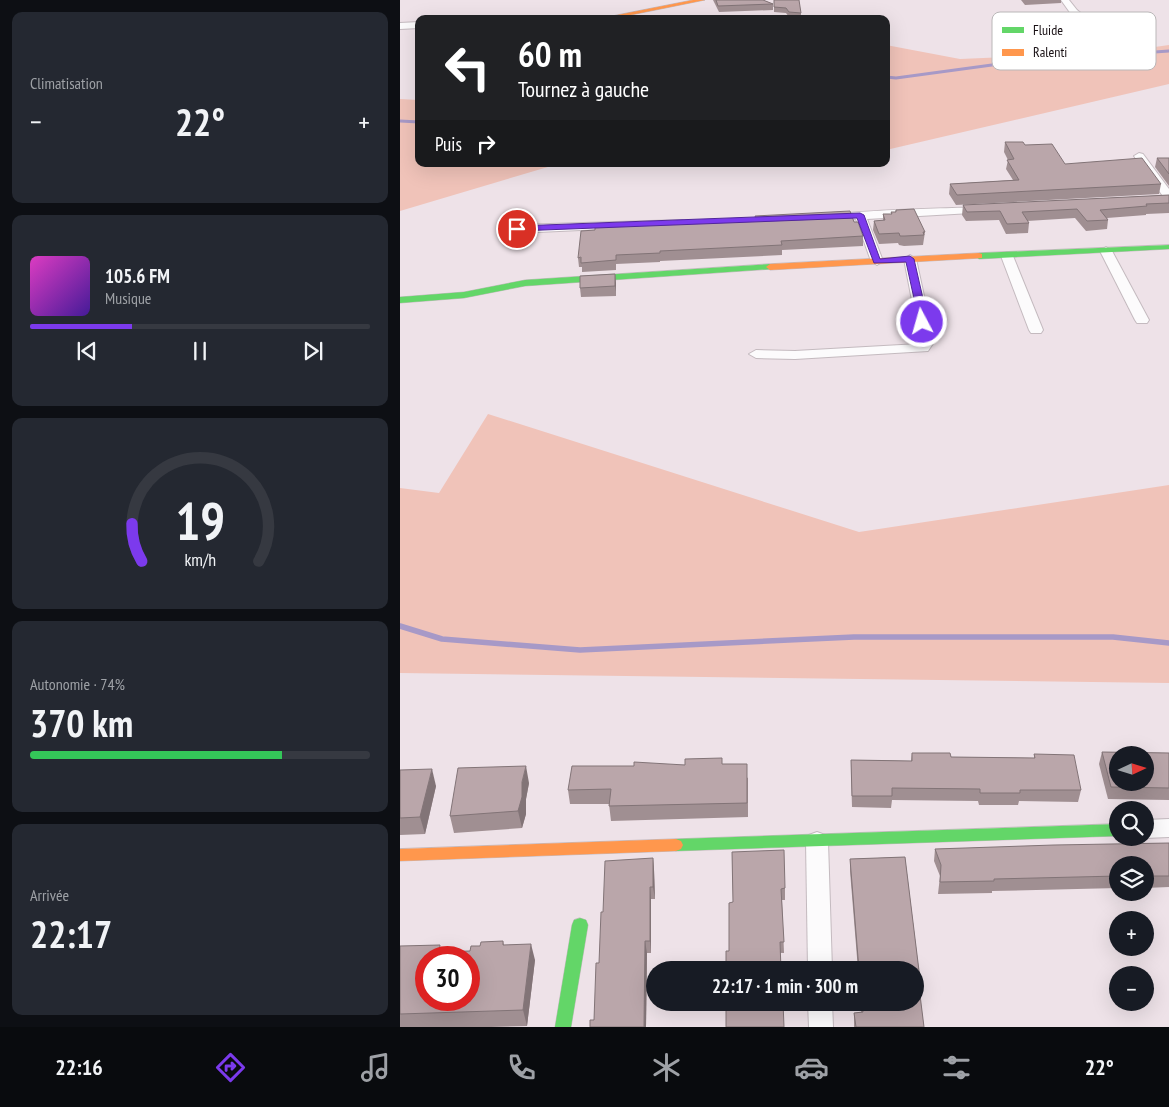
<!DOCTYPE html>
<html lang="fr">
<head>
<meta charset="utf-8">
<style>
  :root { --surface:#171b24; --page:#242831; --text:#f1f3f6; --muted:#9ea1a6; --line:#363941; --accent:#7c3aed }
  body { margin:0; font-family:"PT Sans Narrow",sans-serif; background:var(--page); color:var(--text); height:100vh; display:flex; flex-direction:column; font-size:19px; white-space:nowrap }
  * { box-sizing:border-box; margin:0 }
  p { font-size:16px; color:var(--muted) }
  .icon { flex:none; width:28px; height:28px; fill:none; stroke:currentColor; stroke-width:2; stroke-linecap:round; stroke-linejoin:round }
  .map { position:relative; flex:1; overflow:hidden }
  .panel { display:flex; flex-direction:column; gap:12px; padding:12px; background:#0d0f14; width:400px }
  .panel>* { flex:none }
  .top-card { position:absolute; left:15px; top:15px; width:475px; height:152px; border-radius:10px; box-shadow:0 5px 20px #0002; background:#202124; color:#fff; overflow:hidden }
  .needle { width:32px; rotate:86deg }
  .controls { position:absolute; left:709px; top:746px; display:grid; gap:10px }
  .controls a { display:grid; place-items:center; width:45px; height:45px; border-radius:50%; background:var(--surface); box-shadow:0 5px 20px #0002; font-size:25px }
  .speed { position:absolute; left:15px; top:946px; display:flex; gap:10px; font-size:25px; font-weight:700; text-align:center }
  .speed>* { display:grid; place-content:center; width:65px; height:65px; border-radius:50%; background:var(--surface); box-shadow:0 5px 20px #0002; line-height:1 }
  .speed .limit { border:8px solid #d22; background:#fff; color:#111 }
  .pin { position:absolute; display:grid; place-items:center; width:42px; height:42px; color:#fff; margin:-21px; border:2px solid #fff; border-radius:50%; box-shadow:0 1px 5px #0007 }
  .me { position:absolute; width:55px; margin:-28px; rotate:354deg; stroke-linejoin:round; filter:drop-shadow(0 0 4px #0008) }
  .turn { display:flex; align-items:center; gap:18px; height:105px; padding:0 20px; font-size:22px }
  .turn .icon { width:65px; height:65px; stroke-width:2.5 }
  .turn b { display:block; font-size:35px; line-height:42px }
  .then { display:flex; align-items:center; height:48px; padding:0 20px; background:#0003; gap:10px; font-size:19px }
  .big { font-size:38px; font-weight:700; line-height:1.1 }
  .panel .tile { flex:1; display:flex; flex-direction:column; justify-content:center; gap:8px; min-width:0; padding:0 18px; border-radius:10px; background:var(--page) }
  .panel .dial { align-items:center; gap:0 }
  .dial svg { height:130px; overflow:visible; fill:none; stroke:var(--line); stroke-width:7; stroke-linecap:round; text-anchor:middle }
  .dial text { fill:var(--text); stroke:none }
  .song { display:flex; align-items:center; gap:15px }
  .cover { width:60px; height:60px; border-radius:8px; background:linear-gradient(135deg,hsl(310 70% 55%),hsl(260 70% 35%)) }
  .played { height:5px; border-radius:2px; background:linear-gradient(90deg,var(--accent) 30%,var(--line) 30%) }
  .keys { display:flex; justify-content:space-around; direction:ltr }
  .heat { display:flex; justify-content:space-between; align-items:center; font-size:28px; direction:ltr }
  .charge { height:8px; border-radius:4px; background:linear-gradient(90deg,#34c759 74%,var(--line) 0) }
  .trip { position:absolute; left:246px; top:961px; width:278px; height:50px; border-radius:25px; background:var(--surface); box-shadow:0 5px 20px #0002; font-weight:700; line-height:50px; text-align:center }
  .tab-bar { display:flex; height:80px; justify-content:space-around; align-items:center; background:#090b0e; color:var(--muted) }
  .tab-bar .icon { width:35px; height:35px }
  .tab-bar .selected { color:var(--accent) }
  .tab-bar b { font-size:22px; color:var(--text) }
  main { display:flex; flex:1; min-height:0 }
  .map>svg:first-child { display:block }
  .green { fill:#f0c3b9 }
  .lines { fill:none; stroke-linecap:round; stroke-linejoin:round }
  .stream-far1 { stroke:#a799c7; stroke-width:3 }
  .stream { stroke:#a799c7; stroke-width:5.5 }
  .street-casing { stroke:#c4babf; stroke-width:2 }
  .fast-casing { stroke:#c4babf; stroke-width:1 }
  .slow-casing { stroke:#c4babf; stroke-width:1 }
  .street { fill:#fcfbfc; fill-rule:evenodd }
  .fast { fill:#63d668; fill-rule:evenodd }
  .slow { fill:#ff974d; fill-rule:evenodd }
  .wall { fill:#a08f92 }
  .shaded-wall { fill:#827477 }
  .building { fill:#baa6aa; stroke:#827477; fill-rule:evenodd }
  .route { fill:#7c3aed; stroke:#51269a }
  .key { fill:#fff; stroke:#bab7b8; stroke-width:1 }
  .key-label { font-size:14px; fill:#181014 }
</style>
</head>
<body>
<main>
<section class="panel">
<div class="tile"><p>Climatisation</p>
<div class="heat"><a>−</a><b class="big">22°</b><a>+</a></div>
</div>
<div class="tile">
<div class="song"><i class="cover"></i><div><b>105.6 FM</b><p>Musique</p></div></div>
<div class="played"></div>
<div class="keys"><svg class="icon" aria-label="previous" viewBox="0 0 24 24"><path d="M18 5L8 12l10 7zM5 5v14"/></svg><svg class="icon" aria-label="pause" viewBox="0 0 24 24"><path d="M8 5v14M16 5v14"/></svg><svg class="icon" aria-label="next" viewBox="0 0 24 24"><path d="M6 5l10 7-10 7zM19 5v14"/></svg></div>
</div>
<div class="tile dial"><svg viewBox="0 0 100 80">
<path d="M14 69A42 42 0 1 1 86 69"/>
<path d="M14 69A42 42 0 0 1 8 46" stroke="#7c3aed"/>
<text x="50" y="56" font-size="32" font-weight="700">19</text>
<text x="50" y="72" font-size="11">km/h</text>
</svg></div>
<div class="tile"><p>Autonomie · 74%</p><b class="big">370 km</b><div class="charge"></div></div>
<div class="tile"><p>Arrivée</p><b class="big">22:17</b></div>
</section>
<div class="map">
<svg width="769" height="1027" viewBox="0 0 769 1027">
  <rect width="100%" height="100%" fill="#eee2e8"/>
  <g class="green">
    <polygon points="486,45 560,59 719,52 769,45 769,84 486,150"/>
    <polygon points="0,99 19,100 19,164 158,164 0,211"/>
    <polygon points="88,414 459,532 769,485 769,683 0,673 0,488 39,493"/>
  </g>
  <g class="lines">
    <g class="stream-far1">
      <polyline points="486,77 496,78 614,62 769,51"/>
      <polyline points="0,121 19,122"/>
    </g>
    <polyline class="stream" points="0,626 42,639 180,650 454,637 713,637 769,643"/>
    <defs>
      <g id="street">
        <polygon points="661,0 669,0 677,10 709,36 709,40 703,40 671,14"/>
        <polygon points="19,22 19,28 0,29 0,23"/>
        <polygon points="739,153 743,154 769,189 769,200 765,199 734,156"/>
        <path d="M585,207L589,208L591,210L589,212L467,219L483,261L477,265L471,261L456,219L432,220L426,217C433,210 564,208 585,207Z"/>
        <polygon points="282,220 288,223 286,225 117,233 111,229 117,225"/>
        <polygon points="706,247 712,251 749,320 747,323 737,323 735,320 700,251"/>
        <polygon points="607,252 613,256 643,330 641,333 631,333 629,330 601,256"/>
        <polygon points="510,255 516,259 534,342 528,351 395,359 356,358 349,354 356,350 395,351 519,344 520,342 504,259"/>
        <polygon points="769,819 769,837 745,838 745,820"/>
        <polygon points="417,832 425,835 428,841 432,970 408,970 406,841 409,835"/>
        <polygon points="408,1002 432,1002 433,1027 409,1027"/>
      </g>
      <g id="fast">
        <polygon points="769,245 769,249 579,259 575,256 579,253"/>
        <polygon points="370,264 374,267 373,269 125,286 64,298 0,303 0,297 64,292 125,280"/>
        <polygon points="718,824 718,836 276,851 271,849 269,845 271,841 276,839"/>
        <polygon points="180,918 186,920 188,925 171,1027 155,1027 172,925 174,920"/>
      </g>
      <g id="slow">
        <polygon points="293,0 305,0 211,19 197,19"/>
        <polygon points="579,253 582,254 582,258 370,270 366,267 370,264"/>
        <polygon points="276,839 281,841 283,845 281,849 276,851 0,861 0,849"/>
      </g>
    </defs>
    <use href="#street" class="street-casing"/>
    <use href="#fast" class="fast-casing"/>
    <use href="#slow" class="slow-casing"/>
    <use href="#street" class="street"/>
    <use href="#fast" class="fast"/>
    <use href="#slow" class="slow"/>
  </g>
  <g class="wall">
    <polygon points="313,0 363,0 373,4 373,10 319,12"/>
    <polygon points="374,0 401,13 401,18 389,17 386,13 374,12"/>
    <polygon points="621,0 661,0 661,3 625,5"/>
    <polygon points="605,142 625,145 665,164 761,184 759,194 556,205 549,194 550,184 613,180 606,169 608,160 604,152"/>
    <polygon points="757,158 769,158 769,186 755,167"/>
    <polygon points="769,195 769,213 746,214 746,215 707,218 708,220 707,229 686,231 675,218 627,221 629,223 628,233 606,234 599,220 566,221 562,215 563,205"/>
    <polygon points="496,210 525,232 523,245 504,246 499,245 498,243 479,244 473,230 474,221 483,220 483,214 491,214 491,212 495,212"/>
    <polygon points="454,222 463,236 463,246 382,250 382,255 260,261 260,262 216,264 216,270 182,272 182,267 179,267 178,258"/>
    <polygon points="215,274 216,296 181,297 180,288"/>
    <polygon points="702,752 769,753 769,800 708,799 699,764"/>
    <polygon points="512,753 551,757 634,758 634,754 681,790 678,802 619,801 618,805 579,805 578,801 492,800 491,808 452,807 451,772 451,760 511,761"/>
    <polygon points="322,764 348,778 348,817 211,821 209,804 170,804 168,790 234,766"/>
    <polygon points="0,770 36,786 25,834 0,835"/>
    <polygon points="129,783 126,799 126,814 122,828 54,833 50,816"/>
    <polygon points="769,843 769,887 745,888 745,865 718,865 718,888 592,891 592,893 538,894 540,876 534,861 535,849"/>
    <polygon points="332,852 385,888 385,900 382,900 384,953 329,951 333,902"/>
    <polygon points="505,857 521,987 520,998 524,1027 454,1027 454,1013 461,1012 460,1002 515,1002 515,970 458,970 450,871 450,859"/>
    <polygon points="253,858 254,870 255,899 251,899 251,953 247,953 246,1027 190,1027 194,1020 199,963"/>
    <polygon points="103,941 104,945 135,960 127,1026 91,1027 0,1027 0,946 42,952 70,951"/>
  </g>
  <g class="shaded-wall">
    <polygon points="215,274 216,283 216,296 215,286"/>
    <polygon points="126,766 129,783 126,799 126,814 122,828 118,811 122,782"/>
    <polygon points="32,769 36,786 25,834 20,817"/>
    <polygon points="253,858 254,870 255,899 253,887"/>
    <polygon points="250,887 251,899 251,953 250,941"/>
    <polygon points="245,941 247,953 246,1027 244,1027"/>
    <polygon points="131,944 135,960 127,1026 123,1010"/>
  </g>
  <g class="building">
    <polygon points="316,0 363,0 373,4 318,6"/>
    <polygon points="374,0 399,0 401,13 389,12 386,8 374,7"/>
    <polygon points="605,142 623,142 625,145 652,144 665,164 742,158 761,184 557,195 550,184 619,180 607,160 614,159"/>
    <polygon points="757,158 769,158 769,174"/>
    <polygon points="769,195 769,203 746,204 747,206 700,210 708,220 687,221 677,209 622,212 629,223 607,224 600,211 567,212 563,205"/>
    <polygon points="514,209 525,232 523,232 524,235 505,236 500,236 499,233 479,234 474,221 485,220 483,214 492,214 491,212 496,212 496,210"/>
    <polygon points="450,211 454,222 458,222 463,236 381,241 382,245 260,251 260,253 216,255 216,260 181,263 181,257 178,258 181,231 195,230 195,227 356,219 355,216"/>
    <polygon points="215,274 215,286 180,288 180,276"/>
    <path d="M702,752L769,753V788L711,787ZM718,755H745V782H718Z"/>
    <polygon points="512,753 550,753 551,757 635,758 634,754 674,755 681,790 620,790 620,793 580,793 580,789 492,788 492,796 452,796 451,760 512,761"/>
    <polygon points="322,758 322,764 347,764 347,803 209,806 211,789 168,790 172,766 234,766 234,762 285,765 285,759"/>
    <polygon points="126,766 122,782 122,797 118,811 50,816 58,768"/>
    <polygon points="32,769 20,817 0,818 0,770"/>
    <polygon points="769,843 769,876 745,876 745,865 718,865 718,876 594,879 594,881 540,882 541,865 535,849 654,845"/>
    <polygon points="384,850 385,888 381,889 384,942 380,942 381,970 326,970 326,951 329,951 329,903 333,902 332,852"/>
    <polygon points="505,857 521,987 519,987 524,1027 456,1027 454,1013 463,1012 462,1002 515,1002 515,970 459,970 450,859"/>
    <polygon points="253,858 253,887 250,887 250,941 245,941 244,1027 190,1027 190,1020 194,1020 196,963 199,963 201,912 203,912 205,861"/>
    <path d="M103,941V945L131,944L123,1010L0,1014V946L40,945L39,952L70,951L71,946H80L81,942ZM26,958H69V1000H26Z"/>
    <polygon points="326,1002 383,1002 384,1027 326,1027"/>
  </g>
  <polygon class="route" points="460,213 464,215 480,259 510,256 514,259 524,303 525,324 522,325 517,322 515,303 506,262 474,263 457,218 117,231 113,229 117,226"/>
  <rect x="592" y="12" width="164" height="58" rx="8" class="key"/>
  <rect x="602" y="27" width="22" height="6" fill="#63d668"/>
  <rect x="602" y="49" width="22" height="7" fill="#ff974d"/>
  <g class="key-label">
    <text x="633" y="35">Fluide</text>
    <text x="633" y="57">Ralenti</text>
  </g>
</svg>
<div class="controls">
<a><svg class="needle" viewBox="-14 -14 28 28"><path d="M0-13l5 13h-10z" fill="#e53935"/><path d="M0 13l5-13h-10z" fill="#9ea1a6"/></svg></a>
<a><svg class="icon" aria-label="search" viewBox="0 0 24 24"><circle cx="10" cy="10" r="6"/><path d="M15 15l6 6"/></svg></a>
<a><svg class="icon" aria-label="layers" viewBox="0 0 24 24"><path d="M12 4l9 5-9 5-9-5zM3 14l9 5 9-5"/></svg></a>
<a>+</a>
<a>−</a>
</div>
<div class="speed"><div class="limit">30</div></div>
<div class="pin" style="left:117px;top:229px;background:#d93025"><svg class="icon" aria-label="arrive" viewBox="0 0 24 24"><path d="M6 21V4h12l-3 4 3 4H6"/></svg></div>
<svg class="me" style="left:522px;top:322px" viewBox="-20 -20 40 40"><circle r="17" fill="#7c3aed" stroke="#fff" stroke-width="3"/><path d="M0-11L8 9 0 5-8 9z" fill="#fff"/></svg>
<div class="trip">22:17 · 1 min · 300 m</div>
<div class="top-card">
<div class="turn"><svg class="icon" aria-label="left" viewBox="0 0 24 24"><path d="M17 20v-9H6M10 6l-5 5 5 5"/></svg><div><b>60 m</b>Tournez à gauche</div></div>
<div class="then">Puis<svg class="icon" aria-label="right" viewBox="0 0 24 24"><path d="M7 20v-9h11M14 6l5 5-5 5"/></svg></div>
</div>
</div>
</main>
<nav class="tab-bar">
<b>22:16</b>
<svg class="icon selected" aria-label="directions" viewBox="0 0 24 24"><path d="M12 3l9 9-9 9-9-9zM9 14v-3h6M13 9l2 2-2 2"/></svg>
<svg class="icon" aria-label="music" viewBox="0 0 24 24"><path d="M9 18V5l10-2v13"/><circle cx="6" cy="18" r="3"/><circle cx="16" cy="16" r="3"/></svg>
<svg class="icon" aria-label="phone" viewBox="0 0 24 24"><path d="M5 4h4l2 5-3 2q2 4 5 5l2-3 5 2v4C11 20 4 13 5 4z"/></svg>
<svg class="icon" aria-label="climate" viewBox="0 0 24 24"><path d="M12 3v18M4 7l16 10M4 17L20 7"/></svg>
<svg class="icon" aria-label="car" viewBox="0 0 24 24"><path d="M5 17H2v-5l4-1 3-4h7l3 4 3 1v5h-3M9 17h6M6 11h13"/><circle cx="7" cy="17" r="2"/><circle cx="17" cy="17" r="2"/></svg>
<svg class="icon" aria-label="filters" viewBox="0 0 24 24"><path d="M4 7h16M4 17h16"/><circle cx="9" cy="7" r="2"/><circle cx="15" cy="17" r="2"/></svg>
<b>22°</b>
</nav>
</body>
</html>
